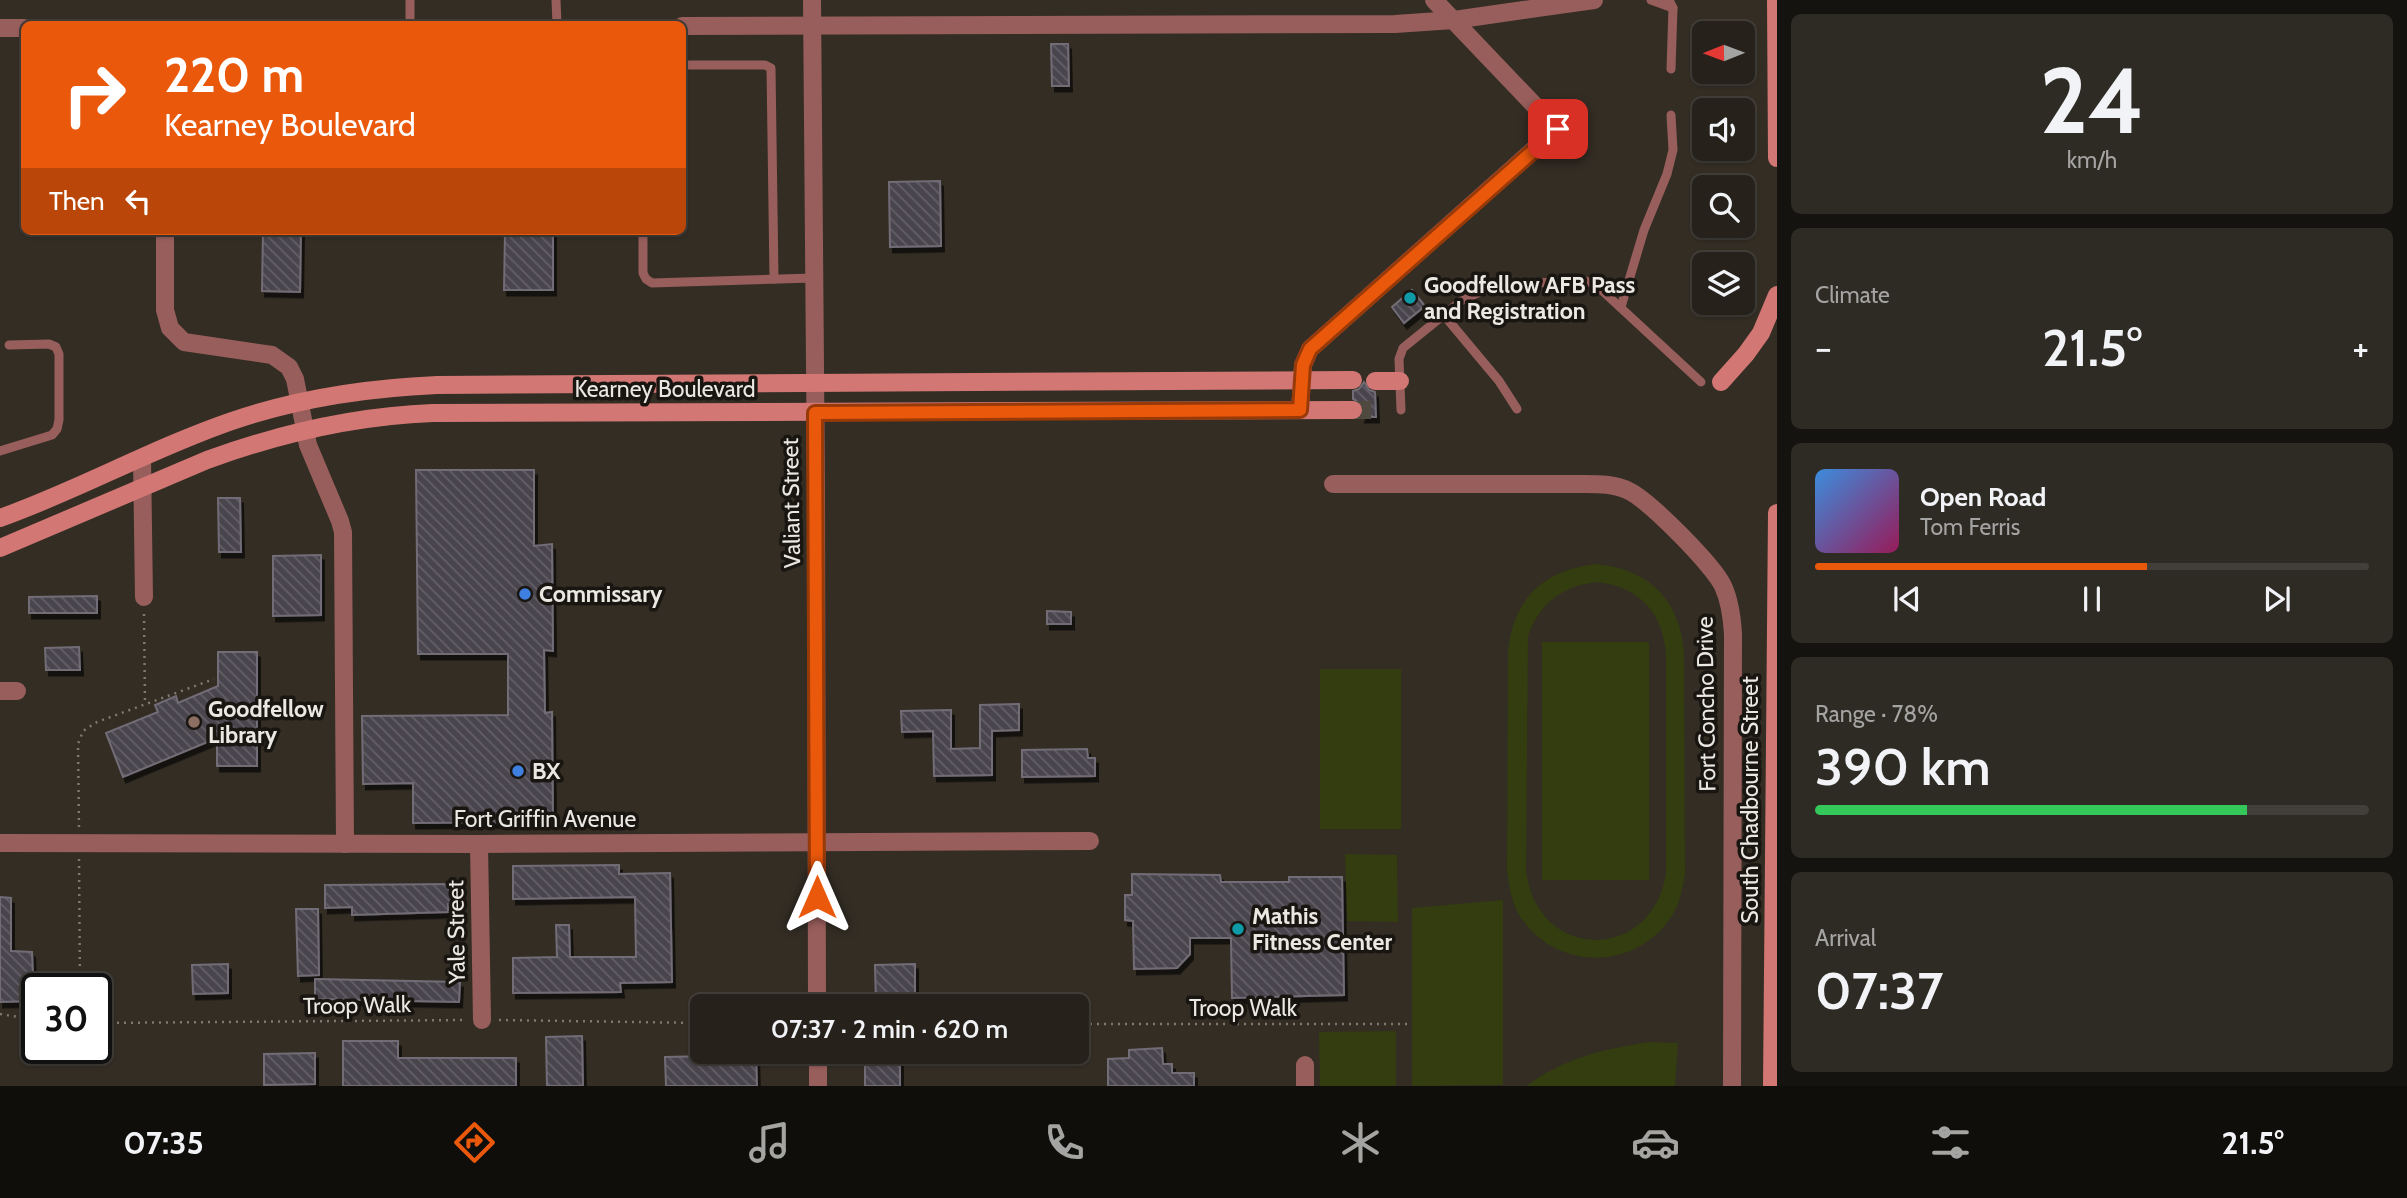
<!DOCTYPE html>
<html lang="en">
<head>
<meta charset="utf-8">
<style>
  :root { --surface:#26221b; --page:#2e2a24; --text:#f1f3f6; --muted:#a4a4a3; --line:#423f3a; --accent:#ea580c }
  body { margin:0; font-family:Cabin,sans-serif; background:var(--page); color:var(--text); height:100vh; display:flex; flex-direction:column; font-size:26px; white-space:nowrap }
  * { box-sizing:border-box; margin:0 }
  p { font-size:23px; color:var(--muted) }
  .icon { flex:none; width:38px; height:38px; fill:none; stroke:currentColor; stroke-width:2; stroke-linecap:round; stroke-linejoin:round }
  .map { position:relative; flex:1; overflow:hidden }
  .drawer { display:flex; flex-direction:column; gap:14px; padding:14px; background:#15130f; width:630px }
  .drawer>* { flex:none }
  .top-card { position:absolute; left:21px; top:21px; width:665px; height:214px; border-radius:10px; box-shadow:0 2px 5px #0004,0 0 0 2px var(--line); background:#ea580c; color:#fff; overflow:hidden }
  .needle { width:46px; rotate:269deg }
  .tools { position:absolute; left:1692px; top:21px; display:grid; gap:14px }
  .tools a { display:grid; place-items:center; width:63px; height:63px; border-radius:10px; background:var(--surface); box-shadow:0 2px 5px #0004,0 0 0 2px var(--line); font-size:35px }
  .speed { position:absolute; left:21px; top:973px; display:flex; gap:14px; font-size:35px; font-weight:700; text-align:center }
  .speed>* { display:grid; place-content:center; width:91px; height:91px; border-radius:50%; background:var(--surface); box-shadow:0 2px 5px #0004,0 0 0 2px var(--line); line-height:1 }
  .speed .limit { border:4px solid #111; border-radius:10px; background:#fff; color:#111 }
  .pin { position:absolute; display:grid; place-items:center; width:60px; height:60px; color:#fff; margin:-30px; border-radius:14px; box-shadow:0 4px 10px #0006 }
  .me { position:absolute; width:77px; margin:-38px; rotate:0deg; stroke-linejoin:round; filter:drop-shadow(0 0 5px #0008) }
  .turn { display:flex; align-items:center; gap:24px; height:147px; padding:0 28px; font-size:32px }
  .turn .icon { width:91px; height:91px; stroke-width:2.5 }
  .turn b { display:block; font-size:49px; line-height:60px }
  .then { display:flex; align-items:center; height:66px; padding:0 28px; background:#0003; gap:14px; font-size:26px }
  .big { font-size:52px; font-weight:600; line-height:1.1 }
  .drawer .widget { flex:1; display:flex; flex-direction:column; justify-content:center; gap:10px; min-width:0; padding:0 24px; border-radius:10px; background:var(--page) }
  .drawer .dial { align-items:center; gap:0 }
  .dial b { font-size:91px; line-height:1 }
  .song { display:flex; align-items:center; gap:21px }
  .cover { width:84px; height:84px; border-radius:10px; background:linear-gradient(135deg,hsl(210 70% 55%),hsl(330 70% 35%)) }
  .played { height:7px; border-radius:4px; background:linear-gradient(90deg,var(--accent) 60%,var(--line) 60%) }
  .keys { display:flex; justify-content:space-around; direction:ltr }
  .heat { display:flex; justify-content:space-between; align-items:center; font-size:38px; direction:ltr }
  .charge { height:10px; border-radius:5px; background:linear-gradient(90deg,#34c759 78%,var(--line) 0) }
  .trip { position:absolute; left:690px; top:994px; width:399px; height:70px; border-radius:10px; background:var(--surface); box-shadow:0 2px 5px #0004,0 0 0 2px var(--line); font-weight:600; line-height:70px; text-align:center }
  .tab-bar { display:flex; height:112px; justify-content:space-around; align-items:center; background:#0f0e0b; color:var(--muted) }
  .tab-bar .icon { width:49px; height:49px }
  .tab-bar .selected { color:var(--accent) }
  .tab-bar b { font-size:32px; color:var(--text) }
  main { display:flex; flex:1; min-height:0 }
  .map>svg:first-child { display:block }
  .park { fill:#333d0f; fill-rule:evenodd }
  .building { fill:url(#building-back-hatch); stroke:#726c76; stroke-width:2; filter:url(#shadow) }
  .lines { fill:none; stroke-linecap:round; stroke-linejoin:round }
  .secondary-tunnel { stroke:#4f4940; stroke-width:18; stroke-dasharray:18 9; stroke-linecap:butt }
  .path { stroke:#7e7971; stroke-width:2.5; stroke-dasharray:2 5; stroke-linecap:butt }
  .lane { stroke:#985e5b; stroke-width:9 }
  .street { stroke:#985e5b; stroke-width:18 }
  .secondary { stroke:#d27774; stroke-width:18 }
  .route-casing { stroke:#983908; stroke-width:18 }
  .route { stroke:#ea580c; stroke-width:12 }
  .culture-dot { fill:#0f9aa8; stroke:#191612; stroke-width:2.5 }
  .shop-dot { fill:#3f7fe0; stroke:#191612; stroke-width:2.5 }
  .education-dot { fill:#8d6e63; stroke:#191612; stroke-width:2.5 }
  .labels { text-anchor:middle; stroke-width:7; stroke-linejoin:round; paint-order:stroke }
  .poi-label { font-size:23px; font-weight:bold; fill:#ebe7e1; stroke:#191612; text-anchor:start }
  .street-label { font-size:23px; fill:#ebe7e1; stroke:#191612 }
</style>
</head>
<body>
<main>
<div class="map">
<svg width="1777" height="1086" viewBox="0 0 1777 1086">
  <defs>
    <pattern id="building-back-hatch" width="6" height="6" patternUnits="userSpaceOnUse" patternTransform="scale(1.75)"><rect width="6" height="6" fill="#4a444e"/><path d="M-1 5l2 2M0 0l6 6M5-1l2 2" fill="none" stroke="#645f67"/></pattern>
    <filter id="shadow"><feDropShadow dx="3" dy="5.5" stdDeviation="0" flood-color="#0009"/></filter>
  </defs>
  <rect width="100%" height="100%" fill="#332d24"/>
  <g class="park">
    <path d="M1597,564C1650,570 1679,599 1684,652L1685,875C1682,889 1680,904 1672,916C1635,973 1552,971 1518,913C1511,900 1509,885 1507,871L1508,651C1514,597 1544,570 1597,564ZM1597,582C1639,587 1662,611 1666,653V874C1651,964 1536,961 1526,870L1528,636C1540,603 1562,586 1597,582Z"/>
    <rect x="1542" y="642" width="107" height="238"/>
    <rect x="1320" y="669" width="81" height="160"/>
    <polygon points="1345,854 1397,855 1398,922 1347,921"/>
    <polygon points="1503,900 1503,1085 1412,1086 1412,908"/>
    <polygon points="1396,1031 1396,1086 1320,1086 1319,1032"/>
    <path d="M1649,1042L1678,1043L1675,1086H1526C1567,1057 1600,1050 1649,1042Z"/>
  </g>
  <g class="building">
    <polygon points="1051,44 1068,44 1069,86 1052,86"/>
    <polygon points="940,181 941,246 890,247 889,182"/>
    <polygon points="263,231 301,231 300,292 262,291"/>
    <polygon points="505,232 553,232 553,290 504,290"/>
    <polygon points="1412,290 1425,306 1404,323 1392,307"/>
    <polygon points="1364,382 1369,390 1375,392 1376,417 1362,417 1364,411 1363,405 1353,399 1353,391 1359,389"/>
    <polygon points="416,470 534,470 534,546 552,544 553,651 544,650 545,713 552,712 553,822 413,823 413,783 363,784 362,716 508,715 508,654 418,654"/>
    <polygon points="218,498 240,498 241,552 219,552"/>
    <polygon points="321,555 321,615 273,616 273,556"/>
    <polygon points="97,596 97,613 29,613 29,597"/>
    <polygon points="1047,611 1071,612 1071,624 1047,624"/>
    <polygon points="79,647 80,670 46,670 45,648"/>
    <polygon points="218,652 257,652 257,766 217,766 217,738 123,777 106,733 158,712 155,705 176,696 178,703 218,686"/>
    <polygon points="1019,704 1019,730 992,731 992,775 934,776 933,731 902,732 901,711 951,710 951,749 980,748 980,705"/>
    <polygon points="1087,749 1088,758 1095,758 1095,776 1022,777 1022,750"/>
    <polygon points="619,865 619,874 670,873 672,982 620,983 621,992 513,993 513,958 557,957 556,925 569,925 570,957 636,957 635,897 513,899 513,866"/>
    <polygon points="1132,874 1220,875 1221,882 1289,882 1289,877 1342,877 1344,995 1232,998 1231,938 1190,938 1190,954 1177,968 1134,969 1133,921 1125,920 1125,895 1132,895"/>
    <polygon points="460,884 460,904 448,904 448,912 352,915 352,907 325,908 325,885"/>
    <polygon points="0,897 11,898 11,951 32,952 34,1001 0,1002"/>
    <polygon points="296,909 318,909 319,975 298,976"/>
    <polygon points="228,964 228,993 193,994 192,965"/>
    <polygon points="915,964 915,1006 876,1006 875,965"/>
    <polygon points="315,979 460,982 459,1002 315,999"/>
    <polygon points="582,1036 583,1086 547,1086 546,1037"/>
    <polygon points="343,1041 398,1041 398,1058 516,1058 516,1086 343,1086"/>
    <polygon points="1162,1048 1163,1064 1172,1064 1172,1073 1194,1073 1194,1086 1108,1086 1108,1059 1129,1058 1129,1050"/>
    <rect x="865" y="1052" width="35" height="34"/>
    <polygon points="315,1053 315,1084 264,1085 264,1054"/>
    <polygon points="756,1055 757,1086 666,1086 665,1057"/>
  </g>
  <g class="lines">
    <polyline class="secondary-tunnel" points="1353,410 1376,410"/>
    <g class="path">
      <polyline points="144,614 145,705"/>
      <polyline points="79,827 78,744 83,731 97,722 214,679"/>
      <polyline points="79,859 80,989"/>
      <polyline points="0,1014 37,1020"/>
      <polyline points="499,1020 702,1023"/>
      <polyline points="96,1023 467,1020"/>
      <polyline points="1076,1024 1409,1024"/>
    </g>
    <g class="lane">
      <polyline points="410,0 410,24"/>
      <polyline points="556,0 557,24"/>
      <polyline points="1651,0 1673,8"/>
      <polyline points="1669,0 1673,8 1671,69"/>
      <polyline points="682,65 765,65 771,68 774,279"/>
      <polyline points="643,231 643,273 646,279 652,283 814,278"/>
      <polyline points="1621,307 1644,230 1667,174 1673,150 1671,115"/>
      <polyline points="1443,314 1499,381 1517,409"/>
      <polyline points="1401,410 1399,359 1403,348 1461,301 1482,291 1523,284 1582,280 1595,284 1701,382"/>
      <polyline points="0,451 52,435 57,429 59,420 59,354 56,347 49,344 9,345"/>
    </g>
    <g class="street">
      <polyline points="812,0 816,488 817,1006"/>
      <polyline points="682,26 1395,24 1454,20 1594,0"/>
      <polyline points="0,28 24,28"/>
      <polyline points="165,231 165,310 170,328 184,342 272,355 289,367 295,379 308,445 340,521 343,532 345,844"/>
      <polyline points="1300,410 1303,365 1310,349 1557,129 1434,0"/>
      <polyline points="142,459 144,597"/>
      <path d="M1333,484H1585C1599,484 1614,484 1627,490C1648,499 1714,566 1723,586C1730,601 1732,617 1733,634L1732,1086"/>
      <polyline points="0,691 17,691"/>
      <polyline points="0,843 479,844 1090,841"/>
      <polyline points="479,844 482,1020"/>
      <polyline points="818,1052 818,1086"/>
      <polyline points="1305,1065 1305,1086"/>
    </g>
    <g class="secondary">
      <polyline points="1776,0 1777,158"/>
      <polyline points="1375,381 1400,381"/>
      <polyline points="1721,382 1746,354 1761,333 1777,295"/>
      <path d="M0,518C79,490 153,448 232,421C299,398 368,388 437,385L1353,380"/>
      <path d="M0,548L207,460C281,433 354,416 433,413L1353,410"/>
      <polyline points="1772,1086 1777,513"/>
    </g>
  </g>
  <g class="lines">
    <defs>
      <polyline id="route" points="817,897 815,413 1300,410 1303,365 1310,349 1558,129"/>
    </defs>
    <use href="#route" class="route-casing"/>
    <use href="#route" class="route"/>
  </g>
  <g class="culture-dot">
    <circle cx="1410" cy="298" r="7"/>
    <circle cx="1238" cy="929" r="7"/>
  </g>
  <g class="shop-dot">
    <circle cx="525" cy="594" r="7"/>
    <circle cx="518" cy="771" r="7"/>
  </g>
  <circle class="education-dot" cx="194" cy="722" r="7"/>
  <g class="labels">
    <g class="poi-label">
      <text x="1424" y="293">Goodfellow AFB Pass<tspan x="1424" dy="26">and Registration</tspan></text>
      <text x="539" y="602">Commissary</text>
      <text x="208" y="717">Goodfellow<tspan x="208" dy="26">Library</tspan></text>
      <text x="532" y="779">BX</text>
      <text x="1252" y="924">Mathis<tspan x="1252" dy="26">Fitness Center</tspan></text>
    </g>
    <g class="street-label">
      <text x="665" y="397">Kearney Boulevard</text>
      <text transform="translate(791 503) rotate(-91)" y="8">Valiant Street</text>
      <text transform="translate(1706 704) rotate(-91)" y="8">Fort Concho Drive</text>
      <text transform="translate(1750 800) rotate(-90)" y="8">South Chadbourne Street</text>
      <text x="545" y="827">Fort Griffin Avenue</text>
      <text transform="translate(456 932) rotate(-91)" y="8">Yale Street</text>
      <text transform="translate(357 1005) rotate(-1)" y="8">Troop Walk</text>
      <text x="1243" y="1016">Troop Walk</text>
    </g>
  </g>
</svg>
<div class="tools">
<a><svg class="needle" viewBox="-14 -14 28 28"><path d="M0-13l5 13h-10z" fill="#e53935"/><path d="M0 13l5-13h-10z" fill="#a4a4a3"/></svg></a>
<a><svg class="icon" aria-label="sound" viewBox="0 0 24 24"><path d="M4 9h4l5-4v14l-5-4H4zM17 9q2 3 0 6"/></svg></a>
<a><svg class="icon" aria-label="search" viewBox="0 0 24 24"><circle cx="10" cy="10" r="6"/><path d="M15 15l6 6"/></svg></a>
<a><svg class="icon" aria-label="layers" viewBox="0 0 24 24"><path d="M12 4l9 5-9 5-9-5zM3 14l9 5 9-5"/></svg></a>
</div>
<div class="speed"><div class="limit">30</div></div>
<div class="pin" style="left:1558px;top:129px;background:#d93025"><svg class="icon" aria-label="arrive" viewBox="0 0 24 24"><path d="M6 21V4h12l-3 4 3 4H6"/></svg></div>
<svg class="me" style="left:817px;top:897px" viewBox="-20 -20 40 40"><path d="M0-17L14 15 0 8-14 15z" fill="#ea580c" stroke="#fff" stroke-width="4"/></svg>
<div class="trip">07:37 · 2 min · 620 m</div>
<div class="top-card">
<div class="turn"><svg class="icon" aria-label="right" viewBox="0 0 24 24"><path d="M7 20v-9h11M14 6l5 5-5 5"/></svg><div><b>220 m</b>Kearney Boulevard</div></div>
<div class="then">Then<svg class="icon" aria-label="left" viewBox="0 0 24 24"><path d="M17 20v-9H6M10 6l-5 5 5 5"/></svg></div>
</div>
</div>
<section class="drawer">
<div class="widget dial"><b>24</b><p>km/h</p></div>
<div class="widget"><p>Climate</p>
<div class="heat"><a>−</a><b class="big">21.5°</b><a>+</a></div>
</div>
<div class="widget">
<div class="song"><i class="cover"></i><div><b>Open Road</b><p>Tom Ferris</p></div></div>
<div class="played"></div>
<div class="keys"><svg class="icon" aria-label="previous" viewBox="0 0 24 24"><path d="M18 5L8 12l10 7zM5 5v14"/></svg><svg class="icon" aria-label="pause" viewBox="0 0 24 24"><path d="M8 5v14M16 5v14"/></svg><svg class="icon" aria-label="next" viewBox="0 0 24 24"><path d="M6 5l10 7-10 7zM19 5v14"/></svg></div>
</div>
<div class="widget"><p>Range · 78%</p><b class="big">390 km</b><div class="charge"></div></div>
<div class="widget"><p>Arrival</p><b class="big">07:37</b></div>
</section>
</main>
<nav class="tab-bar">
<b>07:35</b>
<svg class="icon selected" aria-label="directions" viewBox="0 0 24 24"><path d="M12 3l9 9-9 9-9-9zM9 14v-3h6M13 9l2 2-2 2"/></svg>
<svg class="icon" aria-label="music" viewBox="0 0 24 24"><path d="M9 18V5l10-2v13"/><circle cx="6" cy="18" r="3"/><circle cx="16" cy="16" r="3"/></svg>
<svg class="icon" aria-label="phone" viewBox="0 0 24 24"><path d="M5 4h4l2 5-3 2q2 4 5 5l2-3 5 2v4C11 20 4 13 5 4z"/></svg>
<svg class="icon" aria-label="climate" viewBox="0 0 24 24"><path d="M12 3v18M4 7l16 10M4 17L20 7"/></svg>
<svg class="icon" aria-label="car" viewBox="0 0 24 24"><path d="M5 17H2v-5l4-1 3-4h7l3 4 3 1v5h-3M9 17h6M6 11h13"/><circle cx="7" cy="17" r="2"/><circle cx="17" cy="17" r="2"/></svg>
<svg class="icon" aria-label="filters" viewBox="0 0 24 24"><path d="M4 7h16M4 17h16"/><circle cx="9" cy="7" r="2"/><circle cx="15" cy="17" r="2"/></svg>
<b>21.5°</b>
</nav>
</body>
</html>
